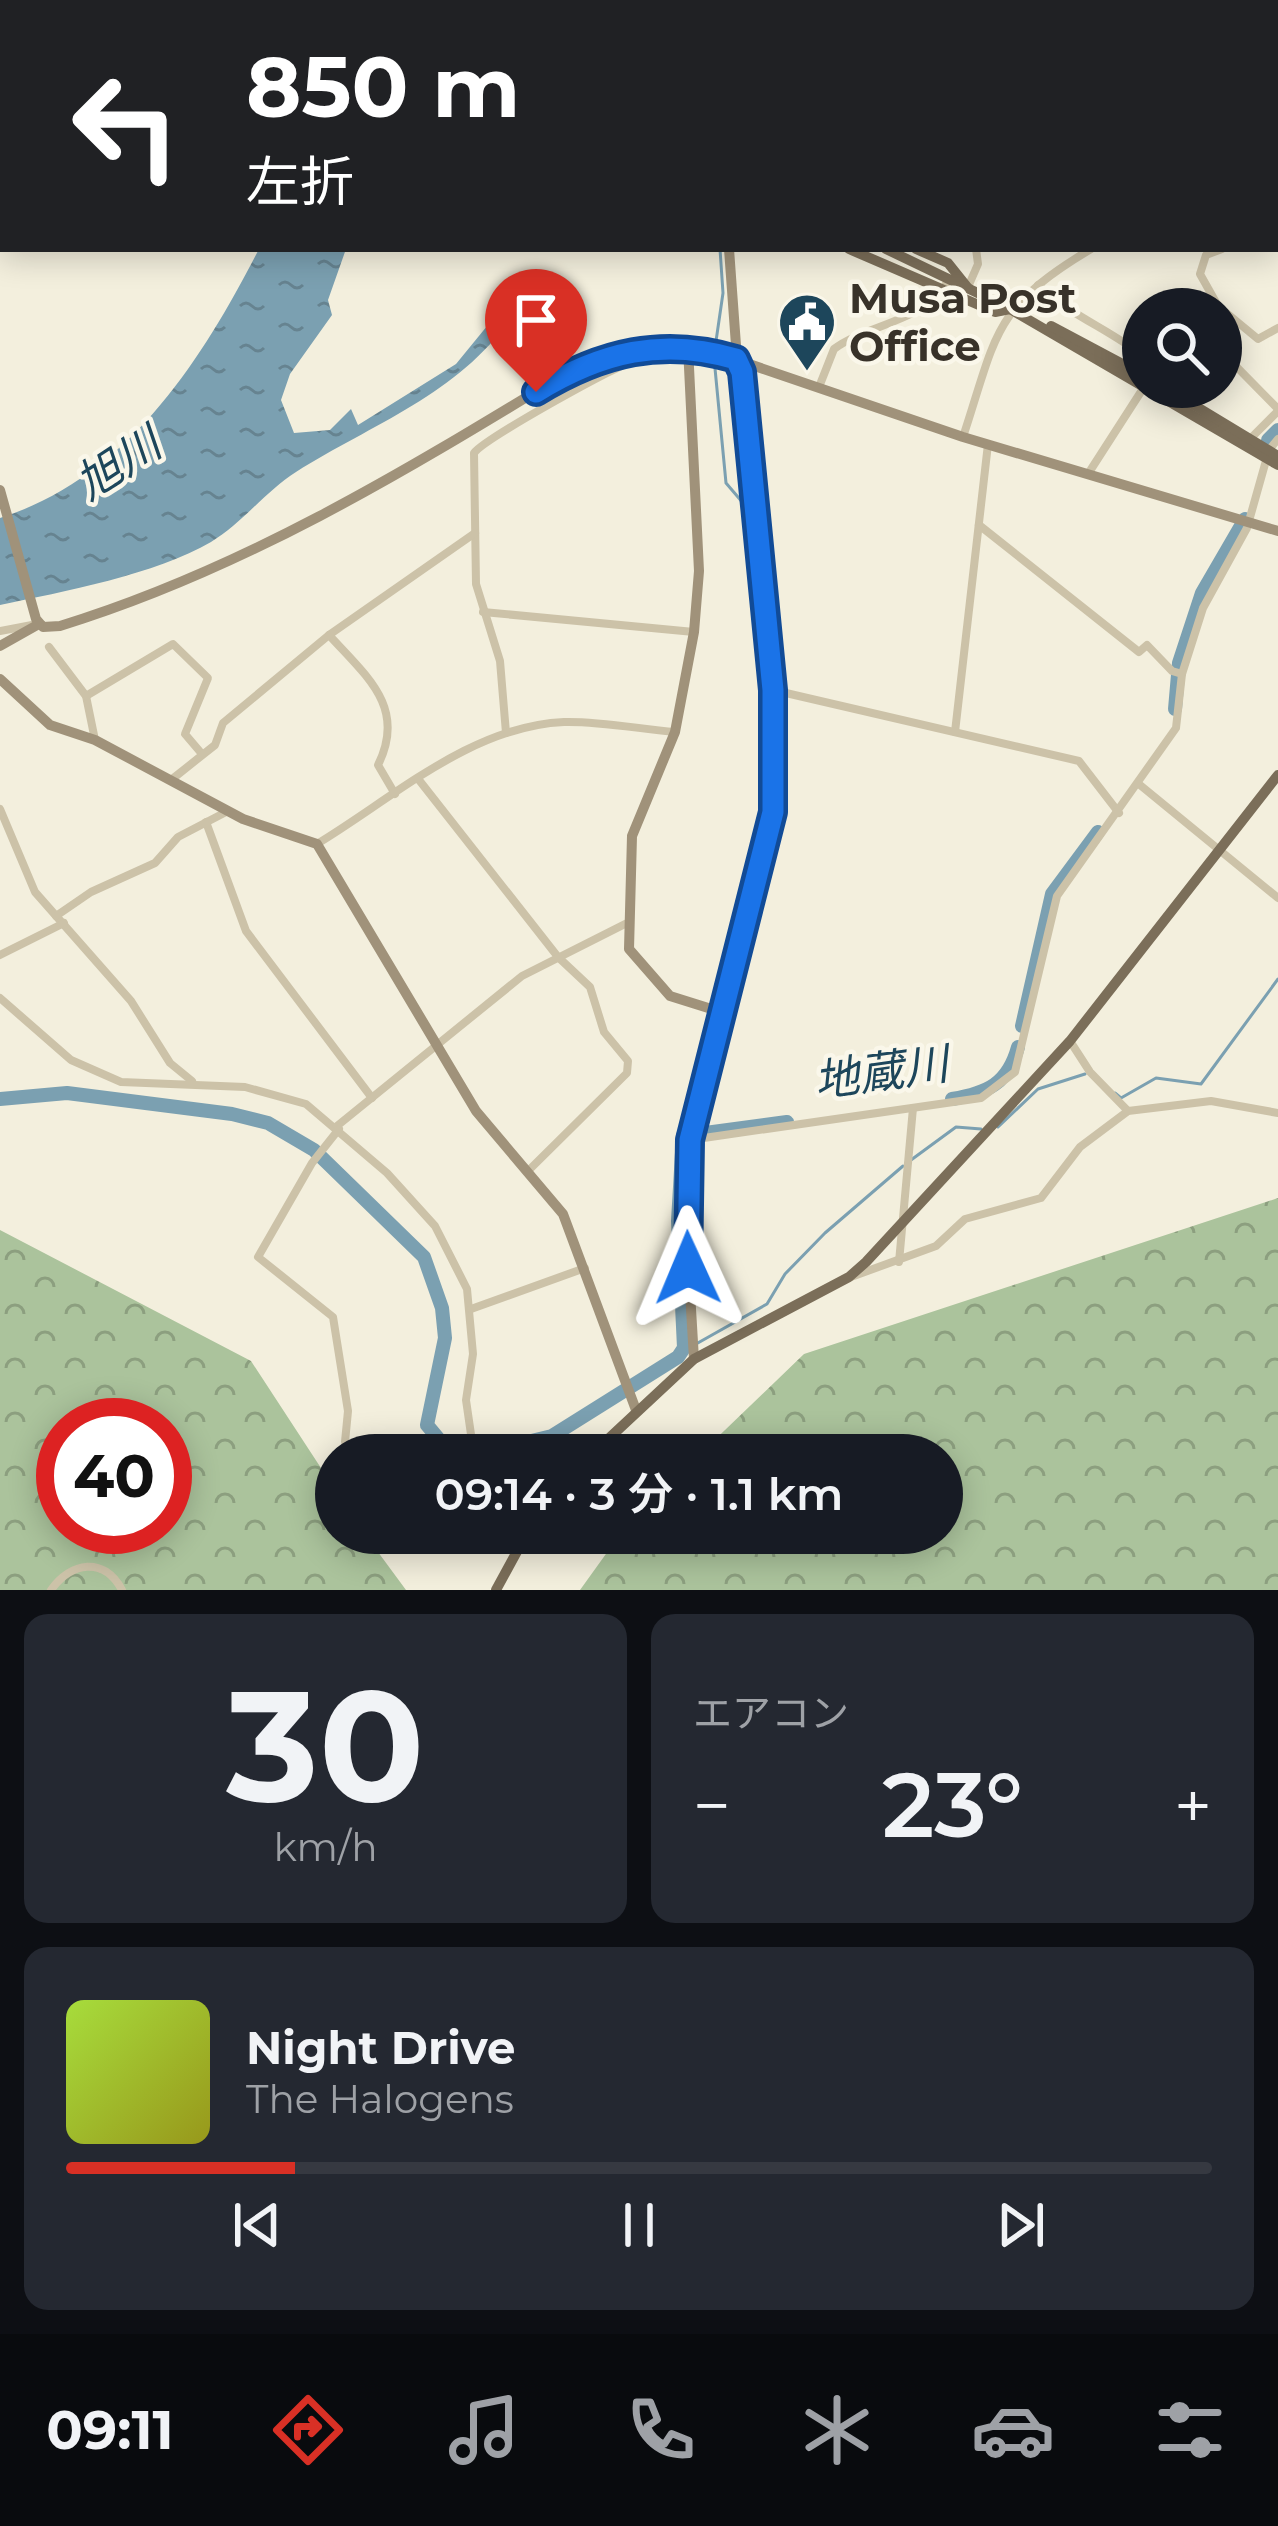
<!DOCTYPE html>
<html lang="ja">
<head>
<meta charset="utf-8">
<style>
  :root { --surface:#171b24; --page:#242831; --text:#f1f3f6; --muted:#9ea1a6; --line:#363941; --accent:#d93025 }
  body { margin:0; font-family:Montserrat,"Noto Sans JP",sans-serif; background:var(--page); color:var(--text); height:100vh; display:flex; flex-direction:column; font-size:45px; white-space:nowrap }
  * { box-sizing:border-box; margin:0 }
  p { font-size:39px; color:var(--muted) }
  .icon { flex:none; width:66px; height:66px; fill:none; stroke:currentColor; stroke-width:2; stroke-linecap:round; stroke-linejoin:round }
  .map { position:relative; height:1590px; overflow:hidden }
  .sheet { display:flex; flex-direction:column; gap:24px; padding:24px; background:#0d0f14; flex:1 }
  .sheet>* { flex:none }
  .banner { position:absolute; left:0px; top:0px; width:1278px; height:252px; box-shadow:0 6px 30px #0003; background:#202124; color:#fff; overflow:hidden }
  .buttons { position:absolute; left:1122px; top:288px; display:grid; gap:24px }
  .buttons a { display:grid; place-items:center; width:120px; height:120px; border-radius:50%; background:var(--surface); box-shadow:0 6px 30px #0003; font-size:60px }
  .speed { position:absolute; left:36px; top:1398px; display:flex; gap:24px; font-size:60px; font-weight:700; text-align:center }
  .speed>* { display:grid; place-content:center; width:156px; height:156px; border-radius:50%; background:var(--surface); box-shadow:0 6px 30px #0003; line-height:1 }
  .speed .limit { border:18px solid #d22; background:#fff; color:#111 }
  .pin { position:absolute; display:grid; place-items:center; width:102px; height:102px; color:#fff; margin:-123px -51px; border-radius:50% 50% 50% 0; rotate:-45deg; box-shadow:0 0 12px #0007 }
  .pin .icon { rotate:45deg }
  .me { position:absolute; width:132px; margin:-66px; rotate:359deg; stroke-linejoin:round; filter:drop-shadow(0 0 9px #0008) }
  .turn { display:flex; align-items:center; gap:42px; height:252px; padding:0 48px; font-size:54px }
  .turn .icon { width:156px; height:156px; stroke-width:2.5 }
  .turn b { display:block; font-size:84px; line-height:102px }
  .big { font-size:90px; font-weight:600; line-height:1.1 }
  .sheet .tile { flex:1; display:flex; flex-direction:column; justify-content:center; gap:18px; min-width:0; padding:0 42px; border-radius:24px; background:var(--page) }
  .sheet .dial { align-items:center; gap:0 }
  .dial b { font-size:156px; line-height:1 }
  .song { display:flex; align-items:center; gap:36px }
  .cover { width:144px; height:144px; border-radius:18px; background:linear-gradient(135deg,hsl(80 70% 55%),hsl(60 70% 35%)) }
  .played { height:12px; border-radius:6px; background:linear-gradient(90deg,var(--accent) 20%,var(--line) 20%) }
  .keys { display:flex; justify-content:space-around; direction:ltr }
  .heat { display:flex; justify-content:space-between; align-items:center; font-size:66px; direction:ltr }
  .sheet .tiles { flex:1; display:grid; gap:24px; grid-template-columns:1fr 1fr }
  .tile:last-child { grid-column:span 2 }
  .trip { position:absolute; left:315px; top:1434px; width:648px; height:120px; border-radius:60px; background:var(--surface); box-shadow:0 6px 30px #0003; font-weight:600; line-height:120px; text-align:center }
  .menu { display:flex; height:192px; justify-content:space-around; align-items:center; background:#090b0e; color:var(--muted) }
  .menu .icon { width:84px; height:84px }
  .menu .current { color:var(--accent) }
  .menu b { font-size:54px; color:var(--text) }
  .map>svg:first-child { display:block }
  .forest { fill:url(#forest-crowns); fill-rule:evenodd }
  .water { fill:url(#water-ripples) }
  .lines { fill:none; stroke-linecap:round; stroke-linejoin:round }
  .stream { stroke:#7ba0b1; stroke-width:3 }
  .river { stroke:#7ba0b1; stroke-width:14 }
  .street { stroke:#ccc2a8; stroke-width:8 }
  .secondary { stroke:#a0927a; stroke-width:10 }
  .primary { stroke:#7b6e59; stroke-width:10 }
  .rail { stroke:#383229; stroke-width:3; stroke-dasharray:3 9; stroke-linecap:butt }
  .route-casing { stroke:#114b97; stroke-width:30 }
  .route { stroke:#1a73e8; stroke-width:21 }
  .labels { text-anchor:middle; stroke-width:9; stroke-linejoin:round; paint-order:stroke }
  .poi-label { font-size:42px; font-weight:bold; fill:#383229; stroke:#faf7ea; text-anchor:start }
  .water-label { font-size:45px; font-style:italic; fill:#1d465b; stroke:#faf7ea }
</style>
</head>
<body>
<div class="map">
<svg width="1278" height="1590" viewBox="0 0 1278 1590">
  <defs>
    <pattern id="forest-crowns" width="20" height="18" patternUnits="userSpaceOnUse" patternTransform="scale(3)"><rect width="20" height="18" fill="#abc39c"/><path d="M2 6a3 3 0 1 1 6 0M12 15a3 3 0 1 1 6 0" fill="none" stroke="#8c9f7f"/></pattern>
    <pattern id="water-ripples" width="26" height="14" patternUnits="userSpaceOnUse" patternTransform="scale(3)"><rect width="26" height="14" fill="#7ba0b1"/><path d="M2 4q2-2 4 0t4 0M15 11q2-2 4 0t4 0" fill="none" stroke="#668390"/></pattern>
  </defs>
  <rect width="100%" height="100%" fill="#f3efdd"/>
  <g class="forest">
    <polygon points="936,0 1278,0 1278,161 1275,3"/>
    <polygon points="1278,1198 1278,1590 580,1590 621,1533 942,1533 942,1455 699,1455 804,1354"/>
    <path d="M0,1230L251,1361L336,1491V1533H364L406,1590H0ZM63,1425H165V1527H63Z"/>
  </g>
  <path class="water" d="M259,249H346L328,300L332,315L290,374L281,400L294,433L330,430L351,409L358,425L456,364L501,309L528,287C482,386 382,418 296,472C265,492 242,523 211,542C157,574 62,592 0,605V518C127,478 201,362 259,249Z"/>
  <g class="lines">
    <g class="stream">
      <polyline points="160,0 166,3"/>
      <polyline points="615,0 616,3"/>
      <polyline points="225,3 227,0"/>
      <polyline points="233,3 235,0"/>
      <polyline points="0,66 3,68"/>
      <polyline points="715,348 723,293 720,249"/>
      <polyline points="714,358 726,483 749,510 766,673 766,772 763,818 714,1003"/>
      <polyline points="1115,1093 1121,1098 1156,1078 1201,1084 1278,979"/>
      <polyline points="998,1127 1038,1089 1085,1074"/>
      <polyline points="683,1136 712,1012"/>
      <polyline points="911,1160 956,1127 981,1129"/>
      <polyline points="696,1344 767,1304 785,1274 825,1233 903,1166"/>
    </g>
    <g class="river">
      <polyline points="1268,440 1278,430"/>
      <polyline points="1175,709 1179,663 1202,593 1245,519"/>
      <polyline points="1022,1026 1052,894 1098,832"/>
      <polyline points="0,1099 67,1093 232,1114 268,1123 314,1150 424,1257 442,1308 445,1338 427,1425 452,1455"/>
      <path d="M952,1099C987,1093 1008,1084 1018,1047"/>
      <polyline points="473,1455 552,1436 678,1357 684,1348 678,1221 683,1136 787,1122"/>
    </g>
    <g class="street">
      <polyline points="172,0 177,3"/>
      <polyline points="1275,195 1278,193"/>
      <polyline points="1275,220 1278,218"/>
      <polyline points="1222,249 1206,255 1200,274 1218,306 1258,339 1278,328"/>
      <path d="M1038,285C1071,316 1109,329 1143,356"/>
      <polyline points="968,287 978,264 976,249"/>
      <polyline points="1221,351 1278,409"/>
      <polyline points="737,360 773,690 1079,761 1119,813"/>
      <path d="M819,387L834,349C866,324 933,320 949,278"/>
      <path d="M963,437C997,334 992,308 1091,249"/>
      <polyline points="1250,439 1278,411"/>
      <polyline points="1088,474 1144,387"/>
      <polyline points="979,525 1139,652 1147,645 1172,671 1182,674"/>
      <polyline points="483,612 694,632"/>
      <polyline points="0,631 32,625"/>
      <path d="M329,635C366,676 407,707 378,765L395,794"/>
      <polyline points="49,647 86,696 95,740"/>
      <polyline points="86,696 173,644 208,678 185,734 202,754"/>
      <polyline points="955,732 988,444"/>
      <path d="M506,733L500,661L476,584L474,453C484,439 620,363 640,358C657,354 671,357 686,347"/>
      <polyline points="171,780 215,745 223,723 329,635 475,533"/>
      <polyline points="419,780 558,957 590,987 604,1032 628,1061 627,1073 527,1172"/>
      <polyline points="1140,785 1278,898"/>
      <polyline points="0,809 35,892 131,1001 170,1063 192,1081"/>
      <polyline points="206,822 246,931 372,1098"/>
      <path d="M317,844C392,799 471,726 564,722C600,721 639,729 675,732"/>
      <polyline points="56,916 91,892 155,863 178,837 226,812"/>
      <polyline points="0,955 64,923"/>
      <polyline points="0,998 71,1060 121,1082 245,1087 306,1104 387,1173 435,1226 467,1289 473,1354 466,1400 474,1455"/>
      <polyline points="1070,1041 1090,1072 1128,1111"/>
      <polyline points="337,1126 522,976 629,922"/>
      <polyline points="339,1129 312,1163 258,1257 333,1317 348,1411 345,1442 360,1455"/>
      <polyline points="690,1140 981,1098 1015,1072 1057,896 1176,728 1182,674 1203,608 1247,528 1269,450 1278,439"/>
      <polyline points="899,1262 913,1108"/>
      <polyline points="851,1277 936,1246 965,1219 1041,1198 1080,1147 1128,1111 1211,1101 1278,1113"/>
      <polyline points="471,1309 585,1268"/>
      <path d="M51,1590C71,1562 104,1556 122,1590"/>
    </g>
    <g class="secondary">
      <polyline points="246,3 248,0"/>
      <polyline points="729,249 737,359"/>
      <polyline points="688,347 699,571 694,632 675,732 632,836 629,949 670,996 721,1012"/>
      <path d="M0,490L36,619L43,627L60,626C242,570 402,473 563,375L635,350L674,345L708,350L963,437L1278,531"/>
      <polyline points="0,646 39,624"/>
      <polyline points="0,679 50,725 95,740 243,819 317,844 476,1111 563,1214 636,1410"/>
      <polyline points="694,1359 686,1225 690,1140 774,812 773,690"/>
    </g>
    <g class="primary">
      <polyline points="679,0 680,3"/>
      <polyline points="0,103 3,101"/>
      <polyline points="0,116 3,114"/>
      <polyline points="849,249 995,312 1010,309"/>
      <polyline points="886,249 1011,309"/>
      <polyline points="916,249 948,263 968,288"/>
      <polyline points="1010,309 1278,465"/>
      <polyline points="1051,326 1143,375"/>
      <polyline points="1164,387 1278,456"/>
      <polyline points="591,1455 694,1359 849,1277 866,1262 1070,1041 1278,775"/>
      <polyline points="496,1590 527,1533"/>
    </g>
    <g class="rail">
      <polyline points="125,3 128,0"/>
      <polyline points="0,80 3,79"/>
    </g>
  </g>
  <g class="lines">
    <defs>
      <path id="route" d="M536,392C601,352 663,337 736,359L742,372L773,690V812L690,1140L688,1268"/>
    </defs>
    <use href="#route" class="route-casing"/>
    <use href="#route" class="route"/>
  </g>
  <defs>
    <symbol id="civic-pin" viewBox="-11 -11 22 30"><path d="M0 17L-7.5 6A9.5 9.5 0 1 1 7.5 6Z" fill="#1d465b" stroke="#faf7ea"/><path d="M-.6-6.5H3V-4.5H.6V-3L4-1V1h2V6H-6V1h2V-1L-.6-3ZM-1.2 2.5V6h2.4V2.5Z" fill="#fff"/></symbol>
  </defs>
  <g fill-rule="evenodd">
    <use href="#civic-pin" x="774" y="289" width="66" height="90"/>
  </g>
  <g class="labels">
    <g class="poi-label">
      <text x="849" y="313">Musa Post<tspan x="849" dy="48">Office</tspan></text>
    </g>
    <g class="water-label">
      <text transform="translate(118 463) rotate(-33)" y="16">旭川</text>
      <text transform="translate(881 1072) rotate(-8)" y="16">地蔵川</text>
    </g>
  </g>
</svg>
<div class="buttons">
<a><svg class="icon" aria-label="search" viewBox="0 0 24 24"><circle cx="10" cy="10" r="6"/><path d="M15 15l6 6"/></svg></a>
</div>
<div class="speed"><div class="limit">40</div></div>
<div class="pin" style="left:536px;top:392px;background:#d93025"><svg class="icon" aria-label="arrive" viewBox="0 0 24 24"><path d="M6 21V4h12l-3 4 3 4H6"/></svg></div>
<svg class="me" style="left:688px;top:1268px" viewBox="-20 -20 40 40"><path d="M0-17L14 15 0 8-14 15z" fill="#1a73e8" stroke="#fff" stroke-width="4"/></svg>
<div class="trip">09:14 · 3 分 · 1.1 km</div>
<div class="banner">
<div class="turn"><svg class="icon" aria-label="left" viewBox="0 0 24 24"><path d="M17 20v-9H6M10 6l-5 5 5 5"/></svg><div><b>850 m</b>左折</div></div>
</div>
</div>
<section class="sheet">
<div class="tiles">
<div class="tile dial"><b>30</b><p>km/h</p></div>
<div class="tile"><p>エアコン</p>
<div class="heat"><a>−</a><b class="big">23°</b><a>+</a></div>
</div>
<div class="tile">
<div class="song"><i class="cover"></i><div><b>Night Drive</b><p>The Halogens</p></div></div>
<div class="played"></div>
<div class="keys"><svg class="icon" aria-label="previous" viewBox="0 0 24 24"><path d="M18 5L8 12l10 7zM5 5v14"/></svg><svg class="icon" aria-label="pause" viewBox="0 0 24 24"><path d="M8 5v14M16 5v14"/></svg><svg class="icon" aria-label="next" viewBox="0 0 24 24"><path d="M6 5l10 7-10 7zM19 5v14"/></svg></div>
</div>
</div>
</section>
<nav class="menu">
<b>09:11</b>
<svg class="icon current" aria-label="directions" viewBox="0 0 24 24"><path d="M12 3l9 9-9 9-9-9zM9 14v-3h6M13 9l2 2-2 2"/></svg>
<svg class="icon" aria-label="music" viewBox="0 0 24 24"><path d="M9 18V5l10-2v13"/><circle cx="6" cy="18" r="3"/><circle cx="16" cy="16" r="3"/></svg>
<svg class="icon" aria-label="phone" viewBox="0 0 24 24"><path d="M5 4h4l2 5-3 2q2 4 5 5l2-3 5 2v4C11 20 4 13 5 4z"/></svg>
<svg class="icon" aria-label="climate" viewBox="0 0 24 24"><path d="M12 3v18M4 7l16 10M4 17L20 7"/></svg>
<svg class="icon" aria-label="car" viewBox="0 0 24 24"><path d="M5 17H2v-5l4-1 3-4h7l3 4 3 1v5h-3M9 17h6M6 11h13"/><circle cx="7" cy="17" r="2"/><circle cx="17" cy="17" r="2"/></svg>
<svg class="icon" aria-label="filters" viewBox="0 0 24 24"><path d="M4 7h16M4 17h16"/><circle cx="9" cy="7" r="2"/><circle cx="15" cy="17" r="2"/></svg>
</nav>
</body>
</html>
